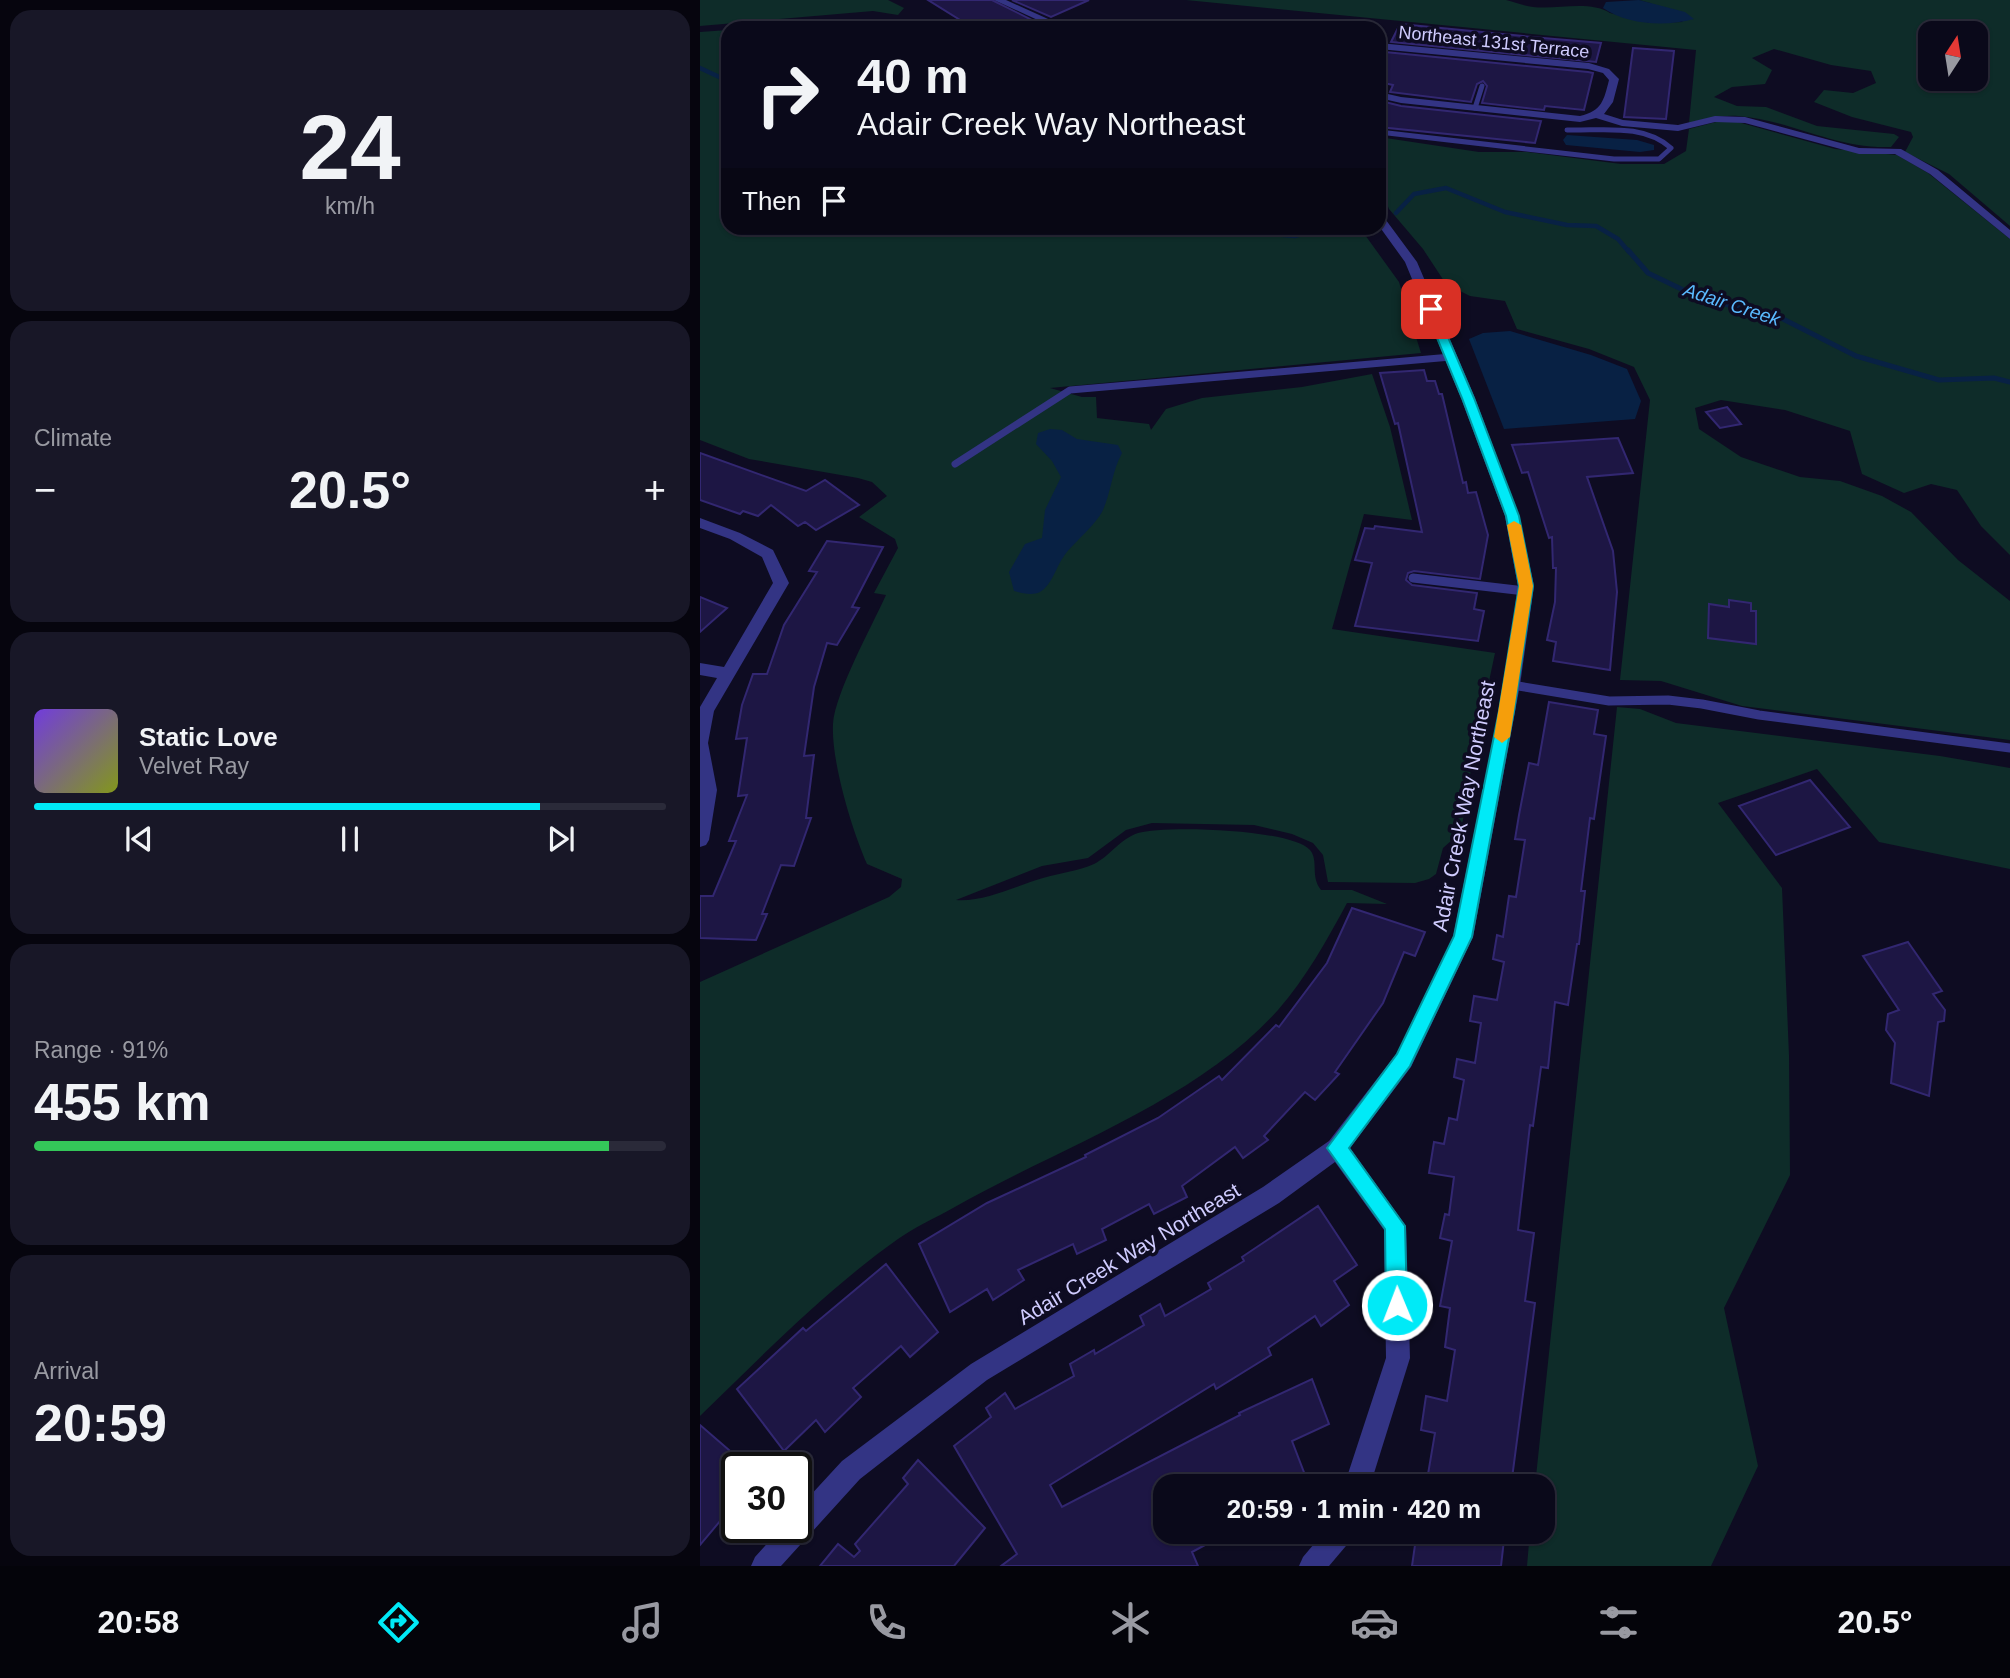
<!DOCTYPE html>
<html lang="en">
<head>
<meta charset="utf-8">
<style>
  :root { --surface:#0a091a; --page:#181727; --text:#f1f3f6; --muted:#999aa2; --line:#2a2a39; --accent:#00eaf7 }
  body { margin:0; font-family:Arial,sans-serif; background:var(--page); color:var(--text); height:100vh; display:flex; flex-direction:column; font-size:26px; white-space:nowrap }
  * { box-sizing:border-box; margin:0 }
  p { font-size:23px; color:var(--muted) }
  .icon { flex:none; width:38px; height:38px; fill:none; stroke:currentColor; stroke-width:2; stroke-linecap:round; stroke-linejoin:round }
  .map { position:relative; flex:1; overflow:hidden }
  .side { display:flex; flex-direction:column; gap:10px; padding:10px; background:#06050e; width:700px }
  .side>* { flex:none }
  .banner { position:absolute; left:21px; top:21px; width:665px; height:214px; border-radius:21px; box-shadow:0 2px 5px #0004,0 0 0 2px var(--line); background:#0a091a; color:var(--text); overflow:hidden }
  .needle { width:46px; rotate:12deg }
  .buttons { position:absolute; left:1218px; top:21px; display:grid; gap:14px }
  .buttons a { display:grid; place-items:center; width:70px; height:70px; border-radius:14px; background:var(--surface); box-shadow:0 2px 5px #0004,0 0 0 2px var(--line); font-size:35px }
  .speed { position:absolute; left:21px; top:1452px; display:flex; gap:14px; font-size:35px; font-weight:700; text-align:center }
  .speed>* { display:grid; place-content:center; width:91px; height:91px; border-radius:50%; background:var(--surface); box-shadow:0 2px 5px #0004,0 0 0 2px var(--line); line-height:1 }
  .speed .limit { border:4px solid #111; border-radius:10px; background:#fff; color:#111 }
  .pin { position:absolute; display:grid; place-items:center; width:60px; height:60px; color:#fff; margin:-30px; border-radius:14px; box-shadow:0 4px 10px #0006 }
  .me { position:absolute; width:77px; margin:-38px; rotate:359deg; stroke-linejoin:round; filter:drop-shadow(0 0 5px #0008) }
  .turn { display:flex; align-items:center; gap:24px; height:147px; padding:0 21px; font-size:32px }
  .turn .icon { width:91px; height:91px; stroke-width:2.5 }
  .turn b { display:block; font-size:49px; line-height:60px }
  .then { display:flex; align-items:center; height:66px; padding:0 21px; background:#0003; gap:14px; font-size:26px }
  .big { font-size:52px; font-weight:700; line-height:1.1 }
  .side .widget { flex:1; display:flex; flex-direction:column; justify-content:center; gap:10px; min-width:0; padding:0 24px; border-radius:21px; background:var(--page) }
  .side .dial { align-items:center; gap:0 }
  .dial b { font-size:91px; line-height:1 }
  .song { display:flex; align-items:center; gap:21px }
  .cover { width:84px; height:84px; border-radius:10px; background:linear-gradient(135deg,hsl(260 70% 55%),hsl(70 70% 35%)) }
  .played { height:7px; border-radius:4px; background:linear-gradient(90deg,var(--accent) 80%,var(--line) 80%) }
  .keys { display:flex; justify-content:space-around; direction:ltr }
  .heat { display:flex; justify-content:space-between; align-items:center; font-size:38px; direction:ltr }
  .charge { height:10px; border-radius:5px; background:linear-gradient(90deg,#34c759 91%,var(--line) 0) }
  .trip { position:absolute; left:453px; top:1474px; width:402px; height:70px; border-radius:21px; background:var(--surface); box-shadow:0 2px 5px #0004,0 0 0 2px var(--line); font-weight:700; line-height:70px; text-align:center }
  .tabs { display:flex; height:112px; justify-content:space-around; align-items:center; background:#04040a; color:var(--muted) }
  .tabs .icon { width:49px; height:49px }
  .tabs .active { color:var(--accent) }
  .tabs b { font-size:32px; color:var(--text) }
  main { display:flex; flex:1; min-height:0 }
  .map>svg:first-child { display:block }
  .green { fill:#0e2c29; fill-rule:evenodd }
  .water { fill:#082144 }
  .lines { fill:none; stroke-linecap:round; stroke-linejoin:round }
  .stream-far1 { stroke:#082144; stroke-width:4.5 }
  .stream { stroke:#082144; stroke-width:5 }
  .building { fill:#1d1644; stroke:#322771; stroke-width:2 }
  .lane-far2 { stroke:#333484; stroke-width:5 }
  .lane-far1 { stroke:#333484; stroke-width:7 }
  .lane { stroke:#333484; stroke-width:9 }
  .street { fill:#333484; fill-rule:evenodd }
  .route { fill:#00eaf7; stroke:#0098a1; stroke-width:2 }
  .slow { fill:#f59e0b }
  .labels { text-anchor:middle; stroke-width:7; stroke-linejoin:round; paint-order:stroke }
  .far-street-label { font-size:18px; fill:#d0ccff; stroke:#0e0c22 }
  .far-water-label { font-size:19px; font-style:italic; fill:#5abaff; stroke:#0e0c22 }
  .street-label { font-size:21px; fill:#d0ccff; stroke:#0e0c22 }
</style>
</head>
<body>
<main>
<section class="side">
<div class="widget dial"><b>24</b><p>km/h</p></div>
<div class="widget"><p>Climate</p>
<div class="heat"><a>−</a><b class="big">20.5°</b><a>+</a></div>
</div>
<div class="widget">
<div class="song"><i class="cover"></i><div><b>Static Love</b><p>Velvet Ray</p></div></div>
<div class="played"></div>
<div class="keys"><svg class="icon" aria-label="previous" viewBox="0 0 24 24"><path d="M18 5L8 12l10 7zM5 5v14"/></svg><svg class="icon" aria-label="pause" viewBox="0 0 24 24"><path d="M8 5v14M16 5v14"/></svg><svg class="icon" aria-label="next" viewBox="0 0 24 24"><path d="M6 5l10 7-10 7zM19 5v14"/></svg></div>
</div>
<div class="widget"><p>Range · 91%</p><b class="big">455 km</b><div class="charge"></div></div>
<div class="widget"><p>Arrival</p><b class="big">20:59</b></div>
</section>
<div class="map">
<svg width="1310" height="1566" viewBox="0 0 1310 1566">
  <rect width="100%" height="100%" fill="#0e0c22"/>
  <g class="green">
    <polygon points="0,0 188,0 204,8 198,15 173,11 0,26"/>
    <path d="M486,0H806C814,2 824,6 833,7C857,10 889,0 910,13L950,23L983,22L950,3L939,0H1310V226L1249,174L1205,152L1213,137L1211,132L1152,117L1114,102L1124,90L1153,93L1176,83L1171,71L1131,65L1074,49L1052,58L1072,70L1065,84L1032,87L1014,97L1037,106L1066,107L1117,126L1194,134L1199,137L1191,147C1134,149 1091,120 1038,116C1021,115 1006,119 989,123L996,50ZM1230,33H1276V79H1230Z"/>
    <polygon points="176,19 198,28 55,28"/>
    <path d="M28,30V228H660L699,282L721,353L350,388L382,397H396L397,418L449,424L451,430L466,409L502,398L602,387L672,374L690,427L712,520L664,514L632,629L795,653L773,757L761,832L743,848L736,874L729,879L715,883L628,882L623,855L613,843L592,834L554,825L452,823L426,830L388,858L342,866L256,900C285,902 315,886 343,878C360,873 378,871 394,864C410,856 420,839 438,833C465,825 592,829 610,850C619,861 610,876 621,890H652L687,904L647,903C627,940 606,978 578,1010C497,1101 358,1148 253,1208C235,1218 215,1227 198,1239C126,1290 63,1355 0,1416V982L189,897L201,887L202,879L167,864C152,830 131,761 133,724C135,693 172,626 186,595L174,593L198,548L195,539L159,517L187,496L172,482L158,478L49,459L0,440V32Z"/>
    <polygon points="1034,121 1135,149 1197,155 1228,173 1310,239 1310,555 1281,526 1257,490 1231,484 1204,493 1162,474 1150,431 1085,410 1021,400 995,408 999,429 1041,457 1100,477 1140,481 1182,496 1211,512 1258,560 1310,601 1310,740 1042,706 961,681 920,680 950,400 934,367 889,349 817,329 805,301 770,296 746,284 723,249 689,209 679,183 679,137 779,152 827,152 921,164 964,164 986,151 989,129 1016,122"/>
    <polygon points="917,707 940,709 976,723 1240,756 1310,768 1310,869 1179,842 1117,769 1018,803 1082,888 1089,1055 1090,1175 1024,1308 1058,1466 1011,1566 827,1566 830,1531 844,1531 844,1486 835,1486"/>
  </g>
  <g class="water">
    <path d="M939,0L985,12L994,19C965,27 928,25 903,8L906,2Z"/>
    <polygon points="867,135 937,140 954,145 954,150 940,152 866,145 863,140"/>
    <polygon points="810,331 891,355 927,369 941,401 935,419 804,429 769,339 783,333"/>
    <path d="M350,429L362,430L377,439L418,445L422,453C412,471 411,492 403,510C396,525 374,542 364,556C356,567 352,585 340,592C332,596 322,593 314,591L309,572L325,544L342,538L345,510L361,477L352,461L336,444L338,433Z"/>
  </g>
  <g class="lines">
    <g class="stream-far1">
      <polyline points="0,68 28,81"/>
      <polyline points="696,213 714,194 746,188 805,212 867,225 896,226 918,239 929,252"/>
      <polyline points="507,228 595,236 621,228"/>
    </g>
    <polyline class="stream" points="928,250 948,273 1000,298 1081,318 1156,356 1239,380 1294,378 1310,382"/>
  </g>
  <g class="building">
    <polygon points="228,0 292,0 338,23 328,28 273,28"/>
    <polygon points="312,0 389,0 351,17"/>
    <polygon points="700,24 843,38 901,43 896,62 691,42"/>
    <polygon points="933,48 974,51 966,119 924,117"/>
    <polygon points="685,52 888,72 893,73 884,110 845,106 844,110 782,103 787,86 783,81 777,84 771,102 690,92 693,85 679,82 679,65"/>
    <polygon points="685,102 701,106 841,121 835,143 679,127 679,114"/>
    <polygon points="724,370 727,381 735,381 739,394 742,394 763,483 766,482 768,493 776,492 788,535 780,579 714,571 708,573 706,580 712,585 777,593 774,609 784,611 778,641 655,626 672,563 655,560 665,528 674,529 675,526 722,532 698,423 695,424 680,373"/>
    <polygon points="1027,407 1041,424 1020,428 1006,412"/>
    <polygon points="918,438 933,473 887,477 913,551 917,592 910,670 853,661 856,642 847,640 855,602 856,568 853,568 852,537 849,538 828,472 822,473 812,445"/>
    <polygon points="0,453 106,491 125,480 159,505 116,530 105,522 98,526 71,505 58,516 43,511 40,514 0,500"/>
    <polygon points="127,541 183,547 152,607 159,608 137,645 127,643 114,687 104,756 114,755 106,818 111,818 94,866 81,865 62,914 67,914 56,940 0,938 0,896 13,896 36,841 29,841 47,795 38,796 47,738 36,739 42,705 53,674 67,674 84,625 117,572 109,571"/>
    <polygon points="0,597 27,608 0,632"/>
    <polygon points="1029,600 1051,603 1051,611 1056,611 1056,644 1008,638 1009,604 1029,607"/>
    <polygon points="849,702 898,710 894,734 906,736 894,819 890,818 881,891 885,891 879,944 877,944 868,1005 855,1002 848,1068 841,1067 833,1126 830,1125 818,1230 834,1233 825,1301 835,1303 811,1486 726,1486 735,1433 721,1430 726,1396 747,1401 755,1350 745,1347 750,1308 740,1306 752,1241 740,1238 745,1214 749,1215 754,1177 729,1173 734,1142 744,1144 749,1118 757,1120 764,1080 754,1077 757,1059 775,1063 781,1023 770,1021 774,996 797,1000 804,962 793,959 797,935 803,937 809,896 816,897 825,840 815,839 819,815 829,763 838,765"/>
    <polygon points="1110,780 1150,827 1076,855 1039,806"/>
    <polygon points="652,908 725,932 715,956 704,952 683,1003 635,1072 639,1074 615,1100 605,1092 564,1136 568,1140 543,1158 535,1147 482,1186 487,1197 454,1214 449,1204 402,1229 406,1240 377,1254 373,1244 318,1270 324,1280 293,1300 287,1289 250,1312 219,1244 287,1203 386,1157 385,1155 458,1118 519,1076 522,1080 576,1025 579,1027 627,963"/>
    <polygon points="1208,942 1242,991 1233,994 1245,1010 1244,1021 1238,1022 1229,1096 1191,1083 1195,1043 1186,1030 1188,1014 1199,1010 1163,956"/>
    <polygon points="618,1206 657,1265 634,1281 649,1305 621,1326 615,1316 568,1348 571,1355 516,1389 514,1384 350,1485 362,1507 540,1415 539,1413 612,1379 629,1424 592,1441 605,1475 582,1486 466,1486 466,1531 531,1531 492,1552 498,1566 301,1566 317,1554 254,1446 291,1417 286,1408 305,1393 315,1409 374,1376 370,1364 394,1350 395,1354 444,1325 440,1316 460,1304 465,1316 511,1289 508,1283 544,1261 542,1257"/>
    <polygon points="186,1264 238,1332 210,1357 201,1346 153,1388 161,1397 125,1432 116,1420 84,1451 37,1389 103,1328 106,1331"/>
    <polygon points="0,1425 37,1457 37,1524 26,1514 0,1545"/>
    <polygon points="218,1460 285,1528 254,1566 120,1566 138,1544 154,1557 160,1551 155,1544 208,1484 203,1478"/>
    <polygon points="717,1531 805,1531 801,1566 712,1566"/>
  </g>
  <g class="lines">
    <g class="lane-far2">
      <polyline points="775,108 782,86"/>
      <path d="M679,132L914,159H959L971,148C943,123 902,131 867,130"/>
    </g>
    <g class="lane-far1">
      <polyline points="255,464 370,390 751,357"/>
      <polyline points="713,578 728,580"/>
    </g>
    <g class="lane">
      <polyline points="713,578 825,591"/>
      <polyline points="812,685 909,701 968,700 1002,704 1059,715 1310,748"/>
    </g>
    <g class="street">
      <polygon points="294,0 306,0 368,28 355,28"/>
      <polygon points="455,20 505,25 510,28 421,27 416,24 421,21"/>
      <path d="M679,43L889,63L909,69L919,79L913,102L904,114L923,120L978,125L1015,116L1045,117L1159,148L1201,149L1238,170L1310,230V239L1230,174L1195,154H1159L1045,123L1015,122L978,131L922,126L896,118L880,122L701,103L679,98V92L701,97L880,116C902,111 904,100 909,80L903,73L888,69L679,49Z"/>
      <polygon points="679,215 683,216 717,262 775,398 819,516 834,586 820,685 773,937 711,1067 650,1148 706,1226 710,1358 670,1486 644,1486 686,1358 684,1230 635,1162 579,1203 287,1380 160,1479 81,1566 51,1566 55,1557 81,1528 96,1528 96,1511 142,1461 271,1364 563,1187 629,1141 697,1053 753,937 804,685 818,586 805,516 761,398 705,262 679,226"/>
      <polygon points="0,518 40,533 73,550 89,583 14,711 8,743 17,790 9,840 6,845 0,847 0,707 17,678 0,675 0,663 24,667 73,583 62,557 30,539 0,528"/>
      <polygon points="625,1531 655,1531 651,1540 629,1566 599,1566 603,1557"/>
    </g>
  </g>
  <polygon class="route" points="727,307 736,309 774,398 819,516 833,586 814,711 772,937 710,1066 649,1148 705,1226 707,1305 704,1313 697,1316 689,1313 686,1305 685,1229 627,1148 697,1054 754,936 799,711 819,586 806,516 762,398 725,309"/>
  <polygon class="slow" points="814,521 821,525 833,586 810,737 802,743 794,737 819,586 807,525"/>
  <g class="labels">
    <g class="far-street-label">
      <text transform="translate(794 42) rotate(6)" y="6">Northeast 131st Terrace</text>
    </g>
    <g class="far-water-label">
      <text transform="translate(1032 304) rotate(18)" y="7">Adair Creek</text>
    </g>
    <g class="street-label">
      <text transform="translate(764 806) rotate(-79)" y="7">Adair Creek Way Northeast</text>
      <text transform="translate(429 1254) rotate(-31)" y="7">Adair Creek Way Northeast</text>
    </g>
  </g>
</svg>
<div class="buttons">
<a><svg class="needle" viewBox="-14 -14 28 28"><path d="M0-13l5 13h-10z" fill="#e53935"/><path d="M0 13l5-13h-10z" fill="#999aa2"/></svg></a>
</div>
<div class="speed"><div class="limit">30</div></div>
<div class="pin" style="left:731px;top:309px;background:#d93025"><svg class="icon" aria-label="arrive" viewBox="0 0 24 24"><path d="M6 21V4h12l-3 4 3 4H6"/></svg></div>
<svg class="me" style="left:697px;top:1305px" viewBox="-20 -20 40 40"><circle r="17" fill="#00eaf7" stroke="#fff" stroke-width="3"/><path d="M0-11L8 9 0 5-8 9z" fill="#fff"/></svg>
<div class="trip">20:59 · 1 min · 420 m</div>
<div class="banner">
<div class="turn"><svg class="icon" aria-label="right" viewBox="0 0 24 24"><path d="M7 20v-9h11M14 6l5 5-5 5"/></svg><div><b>40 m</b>Adair Creek Way Northeast</div></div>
<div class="then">Then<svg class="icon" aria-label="arrive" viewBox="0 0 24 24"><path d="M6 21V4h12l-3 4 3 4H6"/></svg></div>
</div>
</div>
</main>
<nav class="tabs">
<b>20:58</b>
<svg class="icon active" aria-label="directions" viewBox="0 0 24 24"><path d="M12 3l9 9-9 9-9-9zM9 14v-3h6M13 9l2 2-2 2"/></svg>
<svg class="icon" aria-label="music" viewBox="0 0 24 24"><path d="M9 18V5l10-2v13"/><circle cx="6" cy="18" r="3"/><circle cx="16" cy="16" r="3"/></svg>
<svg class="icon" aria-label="phone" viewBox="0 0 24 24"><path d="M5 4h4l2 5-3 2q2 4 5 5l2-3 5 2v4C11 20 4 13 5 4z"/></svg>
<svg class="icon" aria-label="climate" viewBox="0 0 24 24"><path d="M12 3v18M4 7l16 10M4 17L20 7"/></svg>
<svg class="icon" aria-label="car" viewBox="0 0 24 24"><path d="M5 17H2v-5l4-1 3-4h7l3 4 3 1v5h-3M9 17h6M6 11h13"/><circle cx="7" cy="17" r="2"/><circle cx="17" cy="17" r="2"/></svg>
<svg class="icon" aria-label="filters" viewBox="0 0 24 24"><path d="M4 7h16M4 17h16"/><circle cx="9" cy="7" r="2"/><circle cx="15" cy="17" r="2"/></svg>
<b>20.5°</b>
</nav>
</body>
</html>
